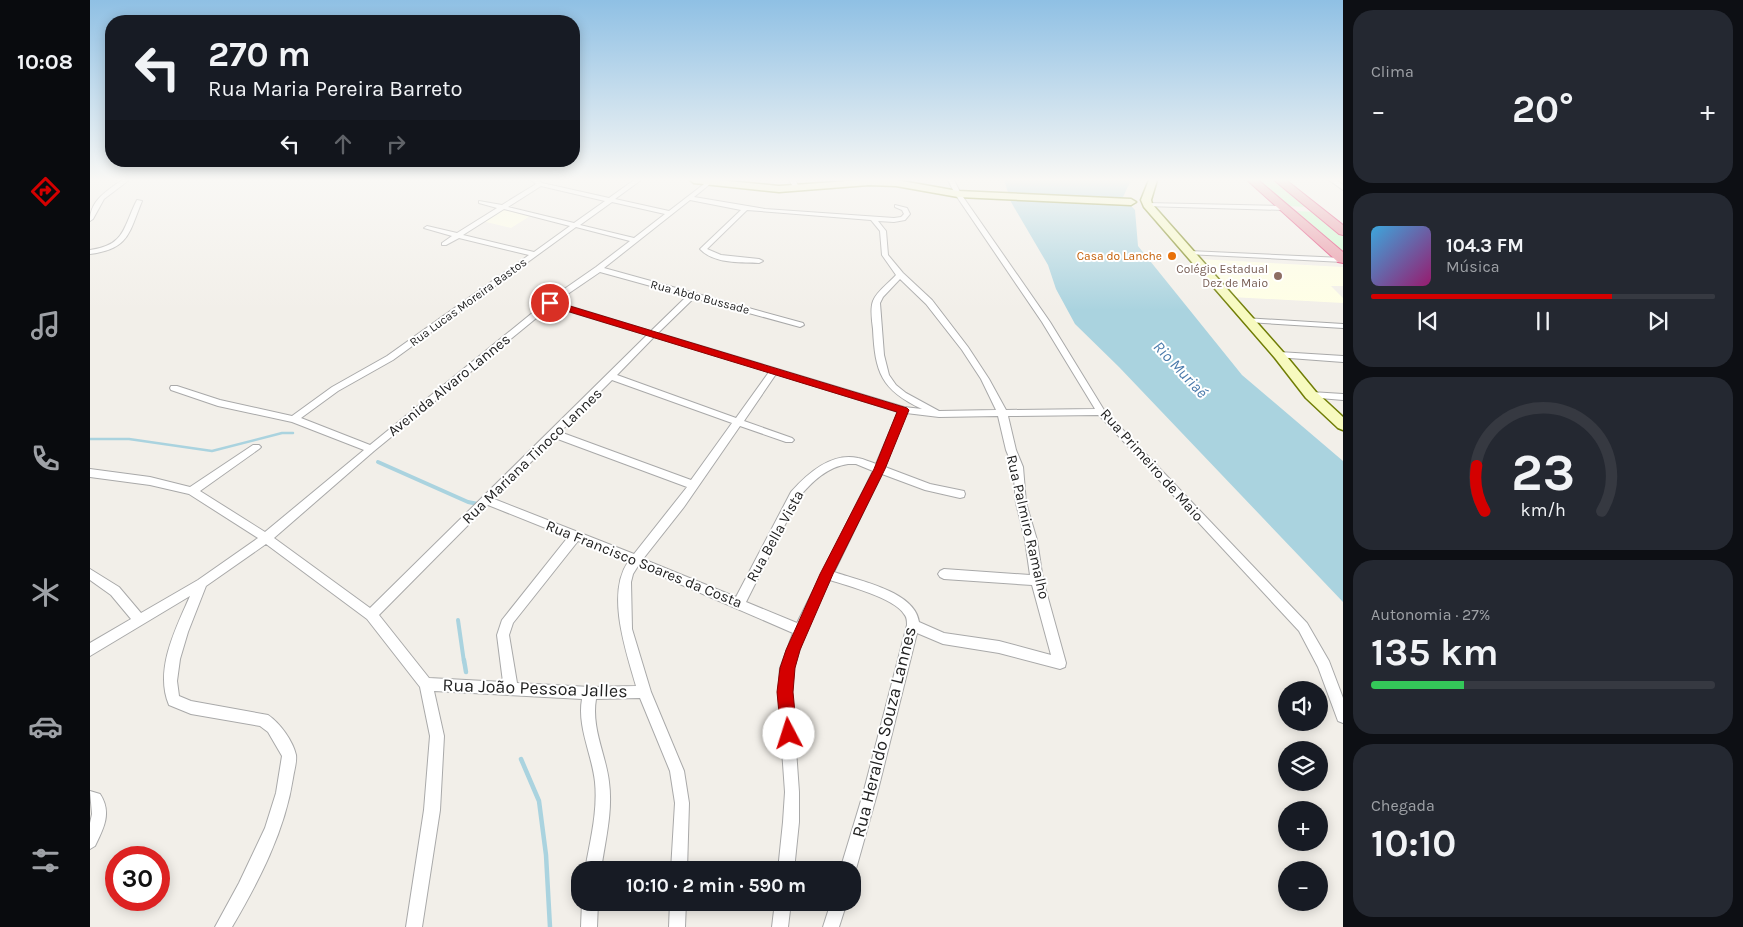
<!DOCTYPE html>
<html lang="pt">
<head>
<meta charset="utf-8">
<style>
  :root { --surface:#171b24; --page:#242831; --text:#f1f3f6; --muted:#9ea1a6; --line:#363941; --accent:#d40000 }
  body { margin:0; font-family:Karla,sans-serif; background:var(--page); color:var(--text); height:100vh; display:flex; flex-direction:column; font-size:19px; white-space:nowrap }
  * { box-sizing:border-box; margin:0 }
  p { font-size:16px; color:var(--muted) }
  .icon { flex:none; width:28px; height:28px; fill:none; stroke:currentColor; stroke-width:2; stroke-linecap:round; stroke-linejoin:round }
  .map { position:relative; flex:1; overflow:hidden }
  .details { display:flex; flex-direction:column; gap:10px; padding:10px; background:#0d0f14; width:400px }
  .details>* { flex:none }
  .guide { position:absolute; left:15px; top:15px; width:475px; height:152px; border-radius:20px; box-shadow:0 2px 12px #0003; background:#171b24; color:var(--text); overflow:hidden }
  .controls { position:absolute; left:1188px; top:681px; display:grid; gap:10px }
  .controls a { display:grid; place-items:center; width:50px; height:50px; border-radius:50%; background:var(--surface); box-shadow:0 2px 12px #0003; font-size:25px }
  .speed { position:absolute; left:15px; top:846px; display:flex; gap:10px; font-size:25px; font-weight:700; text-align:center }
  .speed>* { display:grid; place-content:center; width:65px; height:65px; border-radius:50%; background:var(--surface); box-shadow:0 2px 12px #0003; line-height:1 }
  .speed .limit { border:8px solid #d22; background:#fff; color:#111 }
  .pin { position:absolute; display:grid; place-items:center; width:42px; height:42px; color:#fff; margin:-21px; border:2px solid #fff; border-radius:50%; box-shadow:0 1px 5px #0007 }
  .me { position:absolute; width:55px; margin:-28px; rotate:355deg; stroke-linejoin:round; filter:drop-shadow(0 0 4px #0008) }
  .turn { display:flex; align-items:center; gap:18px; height:105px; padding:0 20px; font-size:22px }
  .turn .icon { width:65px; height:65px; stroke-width:2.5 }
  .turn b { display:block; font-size:35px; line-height:42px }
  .lanes { display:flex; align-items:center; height:48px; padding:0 20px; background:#0003; justify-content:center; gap:25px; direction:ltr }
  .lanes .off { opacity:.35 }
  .big { font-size:38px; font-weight:700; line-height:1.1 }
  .details .tile { flex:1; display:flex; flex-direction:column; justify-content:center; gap:8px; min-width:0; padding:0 18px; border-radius:20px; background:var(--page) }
  .details .dial { align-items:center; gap:0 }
  .dial svg { height:130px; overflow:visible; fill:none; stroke:var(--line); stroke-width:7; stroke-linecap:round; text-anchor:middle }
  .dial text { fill:var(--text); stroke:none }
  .song { display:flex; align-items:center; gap:15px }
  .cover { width:60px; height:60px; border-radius:8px; background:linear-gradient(135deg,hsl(200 70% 55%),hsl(320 70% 35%)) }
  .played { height:5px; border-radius:2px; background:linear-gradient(90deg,var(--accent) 70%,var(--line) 70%) }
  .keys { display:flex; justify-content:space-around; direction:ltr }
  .heat { display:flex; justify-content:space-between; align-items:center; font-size:28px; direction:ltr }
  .charge { height:8px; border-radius:4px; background:linear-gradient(90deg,#34c759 27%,var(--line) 0) }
  .trip { position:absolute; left:481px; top:861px; width:290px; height:50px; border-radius:20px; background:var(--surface); box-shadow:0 2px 12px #0003; font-weight:700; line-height:50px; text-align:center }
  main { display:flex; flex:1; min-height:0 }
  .tab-bar { display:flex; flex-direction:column; width:90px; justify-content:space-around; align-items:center; background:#090b0e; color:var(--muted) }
  .tab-bar .icon { width:35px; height:35px }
  .tab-bar .active { color:var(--accent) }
  .tab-bar b { font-size:22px; color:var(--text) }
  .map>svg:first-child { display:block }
  .education { fill:#ffffe5 }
  .park { fill:#c8facc }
  .water { fill:#aad3df }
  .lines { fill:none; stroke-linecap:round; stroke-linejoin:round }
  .stream-far2 { stroke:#aad3df; stroke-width:2.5 }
  .stream-far1 { stroke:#aad3df; stroke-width:4 }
  .stream { stroke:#aad3df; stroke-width:4.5 }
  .street-casing { stroke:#a9a9a9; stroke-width:2 }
  .secondary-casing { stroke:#707d05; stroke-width:3 }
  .highway-casing { stroke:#dc2a67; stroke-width:2 }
  .street { fill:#fff; fill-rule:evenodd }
  .secondary { fill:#f7fabf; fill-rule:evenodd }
  .highway { fill:#e892a2; fill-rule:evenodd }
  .route { fill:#d40000; stroke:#8a0000 }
  .food-dot { fill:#e8710a; stroke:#fff; stroke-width:2 }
  .education-dot { fill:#8d6e63; stroke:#fff; stroke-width:2 }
  .labels { text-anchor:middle; stroke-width:4; stroke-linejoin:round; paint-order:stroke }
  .far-food-label { font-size:12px; fill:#c56008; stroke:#fff; text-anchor:end }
  .far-education-label { font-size:12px; fill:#785e54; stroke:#fff; text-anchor:end }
  .far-street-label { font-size:12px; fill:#222; stroke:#fff }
  .street-label { font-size:15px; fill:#222; stroke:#fff }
  .water-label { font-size:16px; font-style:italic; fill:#4a7aab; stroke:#fff }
  .near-street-label { font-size:18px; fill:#222; stroke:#fff }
</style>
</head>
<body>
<main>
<nav class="tab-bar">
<b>10:08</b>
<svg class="icon active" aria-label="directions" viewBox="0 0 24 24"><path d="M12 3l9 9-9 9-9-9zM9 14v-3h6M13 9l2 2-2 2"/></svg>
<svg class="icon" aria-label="music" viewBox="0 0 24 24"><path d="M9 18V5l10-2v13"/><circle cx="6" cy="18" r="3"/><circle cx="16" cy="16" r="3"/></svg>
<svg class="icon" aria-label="phone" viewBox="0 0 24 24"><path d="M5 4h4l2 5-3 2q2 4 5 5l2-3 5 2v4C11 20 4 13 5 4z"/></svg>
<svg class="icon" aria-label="climate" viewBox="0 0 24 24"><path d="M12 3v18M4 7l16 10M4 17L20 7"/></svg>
<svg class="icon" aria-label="car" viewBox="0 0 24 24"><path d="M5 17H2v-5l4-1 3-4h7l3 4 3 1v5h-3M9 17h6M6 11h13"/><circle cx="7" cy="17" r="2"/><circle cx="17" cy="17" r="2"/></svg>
<svg class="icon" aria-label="filters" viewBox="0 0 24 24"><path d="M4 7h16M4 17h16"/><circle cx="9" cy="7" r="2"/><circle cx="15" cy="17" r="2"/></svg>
</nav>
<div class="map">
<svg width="1253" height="927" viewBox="0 0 1253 927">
  <rect width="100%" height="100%" fill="#f2efe9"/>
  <g class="education">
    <polygon points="411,209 440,216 421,228 392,221"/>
    <polygon points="1108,259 1253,267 1253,286 1241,286 1253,298 1253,303 1141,297"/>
  </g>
  <g class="park">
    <polygon points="1168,180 1186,180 1217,207 1198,206"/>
    <polygon points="1206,211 1226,212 1253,234 1253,252"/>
  </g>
  <polygon class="water" points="914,180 1041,180 1033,197 1045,210 1048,246 1152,375 1253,461 1253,602 1029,367 985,324 966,289 958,265 921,202"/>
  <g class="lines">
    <polyline class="stream-far2" points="0,439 39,439 122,451 192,433 203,433"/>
    <g class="stream-far1">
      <polyline points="288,462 378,502 388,504"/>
      <polyline points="368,620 374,662"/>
    </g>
    <g class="stream">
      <polyline points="374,660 376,672"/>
      <polyline points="431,759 449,801 456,855 460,927"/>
    </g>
    <defs>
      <g id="street">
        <path d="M32,180H39L14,199L3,219L0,221C0,200 17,191 32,180Z"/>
        <path d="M441,180H448L452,183L519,198L544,180H551L525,199L579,211L618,181L621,183L620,184L604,197L675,209L804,218L811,217L814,214L812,210L805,207V205L817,208L820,214L815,220L804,222L788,221L796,231L798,255L813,273L842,300L878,347L899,379L916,410L1005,409L952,322L865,194L858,180H864L871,194L960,322L1014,410L1217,623L1239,661L1253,698V723L1248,721L1228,667L1209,631L1009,415L918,416L926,450L933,467L936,503L947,540L953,580L976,663L975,667L970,669L909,653L853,644L827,633L787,794L764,876L762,870H750L773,794L817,625C817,621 817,617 814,614C804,598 758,586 740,580L716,630L704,668L702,693L709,792V822L704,870H688L693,822L695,792L688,693L690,668L703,633L548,566L543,574L541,582L542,629L561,692L594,771L599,803L597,870H581L585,803L580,771L550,698L506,699C501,728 516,755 519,782C523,812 515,841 511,870H495C500,841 508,812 505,782C502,754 487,727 492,699L344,691L354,736L350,810L332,927H316L334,810L340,736L330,687L277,619L176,544L116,586L98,632L90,659L87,681L89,696L101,701L178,715C190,723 203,741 206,755C207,762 204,771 203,778C195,831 169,881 142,927H125L149,883L175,828L186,793L192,756L178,732L170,726L101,714L79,705C64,670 86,628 100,596L0,656V643L41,619L21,595L0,580V569L29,587L51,613L108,580L168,538L99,494L60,485L0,477V469L60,477L100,487L163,445H169L171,447L169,449L110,491L175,532L274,450L202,422L128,406L81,390L80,388L81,386H87L130,400L202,416L242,387L297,356L439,255L369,238L356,245H352V243L362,236L334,228L337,226L367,233L407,208L389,203V201L412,205L446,184ZM451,186L515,201L484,223L418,207ZM600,200L651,210L610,249C624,264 650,262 669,263L673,261L669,259L631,255L617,249L657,210L781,220L790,231L792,255L806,275C799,283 787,291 783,301C780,309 782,321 783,329C785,372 791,390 832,409L814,407L568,333L604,298L710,327L714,325L713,323L514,268ZM522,202L575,214L544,238L490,225ZM414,209L480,226L444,252L373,235ZM486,227L540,241L506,267L457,301L280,445L211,418L248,391L303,360ZM510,272L597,296L561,331L466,302ZM810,279L836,304L872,350L891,379L906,410L849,411L816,393L806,385L799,375L794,355L790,303L793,297ZM461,306L557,335L280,608L184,538L284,451ZM564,337L679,372L646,418L527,375ZM686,374L808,412L786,464C780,462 774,459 768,458C741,452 717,474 701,492L646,597L553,559L594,507L650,426L696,442H702L704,440L702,438L654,421ZM522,380L642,423L601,480L470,432ZM816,413L849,417L908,416L916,450L923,467L926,503L935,540L940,575L854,569L850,571L848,574L850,577L854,579L942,585L961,655L909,641L854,633L829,622C825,591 769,581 744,572L792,474L835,490L870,498L874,497L875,494L874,491L840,484L795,467ZM465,438L597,487L544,554L404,499ZM758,464H766L783,471L707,623L656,602L709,497C722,482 737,467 758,464ZM398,505L478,537L412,620L407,635L413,682L339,678L289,615ZM488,541L538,562C516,594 536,651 546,686L500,687L427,683L419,635L423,623Z"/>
        <polygon points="699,180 705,180 710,189 709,190 705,190"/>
        <polygon points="1239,180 1246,180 1253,185 1253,190"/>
        <path d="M47,200L52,201C39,233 39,249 0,254V250C36,245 33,227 47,200Z"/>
        <polygon points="1057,203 1194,206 1197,208 1194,210 1055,206 1055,204"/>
        <polygon points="1099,251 1253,258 1253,262 1097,254 1096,253"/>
        <polygon points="1154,318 1253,324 1253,328 1157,322 1153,320"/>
        <polygon points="1189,352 1253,356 1253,362 1186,357 1186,353"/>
        <polygon points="1221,392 1253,394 1253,400 1218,397 1217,395"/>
        <path d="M0,791L10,794C22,812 14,828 5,846L0,849V823L2,814Z"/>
        <polygon points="492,902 508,902 507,927 491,927"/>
        <polygon points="580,902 596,902 595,927 579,927"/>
        <polygon points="685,902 701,902 698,927 682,927"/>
        <polygon points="741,902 757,902 749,927 733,927"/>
      </g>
      <g id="secondary">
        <polygon points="600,180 627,180 689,186 773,180 806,180 868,191 1041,199 1046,202 1041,205 868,197 806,186 779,185 689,192 604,183"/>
        <polygon points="1059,180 1067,180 1061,200 1062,204 1193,352 1226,392 1253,417 1253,430 1248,428 1216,398 1185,358 1054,207 1051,200"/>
      </g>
      <g id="highway">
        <polygon points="1157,180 1168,180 1253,252 1253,263 1248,262"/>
        <polygon points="1184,180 1196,180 1253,225 1253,235 1249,234"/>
      </g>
    </defs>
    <use href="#street" class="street-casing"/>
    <use href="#secondary" class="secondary-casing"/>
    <use href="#highway" class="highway-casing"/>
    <use href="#street" class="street"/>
    <use href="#secondary" class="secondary"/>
    <use href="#highway" class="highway"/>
  </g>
  <linearGradient id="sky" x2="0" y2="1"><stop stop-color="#8fc0e4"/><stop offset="0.58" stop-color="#f9f8f5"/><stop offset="1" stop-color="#f9f8f5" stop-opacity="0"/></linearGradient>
  <rect width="1253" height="310" fill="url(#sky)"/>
  <polygon class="route" points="460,300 817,408 819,410 795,469 743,574 710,650 705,668 703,692 707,734 704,739 699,742 693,739 691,734 687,692 690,668 696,650 730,574 784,469 807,412 457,305 455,303"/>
  <circle class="food-dot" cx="1082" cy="256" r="5"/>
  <circle class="education-dot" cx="1188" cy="276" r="5"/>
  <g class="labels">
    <g class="far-food-label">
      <text x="1072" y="260">Casa do Lanche</text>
    </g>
    <g class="far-education-label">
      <text x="1178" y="273">Colégio Estadual<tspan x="1178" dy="14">Dez de Maio</tspan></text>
    </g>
    <g class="far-street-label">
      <text transform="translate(610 297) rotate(15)" y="4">Rua Abdo Bussade</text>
      <text transform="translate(378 302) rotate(-36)" y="4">Rua Lucas Moreira Bastos</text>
    </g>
    <g class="street-label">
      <text transform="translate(359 385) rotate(-39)" y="5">Avenida Alvaro Lannes</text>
      <text transform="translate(442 456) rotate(-44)" y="5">Rua Mariana Tinoco Lannes</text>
      <text transform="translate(1062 465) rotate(48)" y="5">Rua Primeiro de Maio</text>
      <text transform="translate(938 527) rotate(77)" y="5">Rua Palmiro Ramalho</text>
      <text transform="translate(685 536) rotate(-61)" y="5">Rua Bella Vista</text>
      <text transform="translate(554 564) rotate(22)" y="5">Rua Francisco Soares da Costa</text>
    </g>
    <g class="water-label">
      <text transform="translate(1091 369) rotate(47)" y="6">Rio Muriaé</text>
    </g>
    <g class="near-street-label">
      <text transform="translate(445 688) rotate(2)" y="6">Rua João Pessoa Jalles</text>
      <text transform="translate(794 732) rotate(-76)" y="6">Rua Heraldo Souza Lannes</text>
    </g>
  </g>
</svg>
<div class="controls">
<a><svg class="icon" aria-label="sound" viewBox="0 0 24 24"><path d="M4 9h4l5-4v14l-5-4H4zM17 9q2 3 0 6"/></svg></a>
<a><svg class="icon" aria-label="layers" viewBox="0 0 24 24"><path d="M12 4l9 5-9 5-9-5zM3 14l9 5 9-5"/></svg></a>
<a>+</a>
<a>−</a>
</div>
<div class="speed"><div class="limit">30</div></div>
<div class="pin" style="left:460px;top:303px;background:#d93025"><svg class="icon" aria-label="arrive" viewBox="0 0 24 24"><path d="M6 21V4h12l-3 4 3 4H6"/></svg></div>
<svg class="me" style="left:699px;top:734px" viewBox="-20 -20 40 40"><circle r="19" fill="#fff"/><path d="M0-13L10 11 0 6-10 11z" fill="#d40000"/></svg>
<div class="trip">10:10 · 2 min · 590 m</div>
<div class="guide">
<div class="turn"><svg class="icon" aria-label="left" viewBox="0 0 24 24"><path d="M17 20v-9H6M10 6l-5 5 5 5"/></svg><div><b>270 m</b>Rua Maria Pereira Barreto</div></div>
<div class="lanes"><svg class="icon" aria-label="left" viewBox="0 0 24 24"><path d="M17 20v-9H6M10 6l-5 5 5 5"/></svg><svg class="icon off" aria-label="ahead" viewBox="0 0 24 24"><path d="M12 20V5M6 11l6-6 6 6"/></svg><svg class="icon off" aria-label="right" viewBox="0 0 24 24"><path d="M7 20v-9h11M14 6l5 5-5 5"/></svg></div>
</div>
</div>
<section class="details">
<div class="tile"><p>Clima</p>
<div class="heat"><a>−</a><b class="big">20°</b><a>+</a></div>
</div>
<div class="tile">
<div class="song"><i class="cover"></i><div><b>104.3 FM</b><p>Música</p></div></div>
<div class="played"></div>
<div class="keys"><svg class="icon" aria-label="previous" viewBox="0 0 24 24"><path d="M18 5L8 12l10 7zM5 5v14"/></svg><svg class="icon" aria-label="pause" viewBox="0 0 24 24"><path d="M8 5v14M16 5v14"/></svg><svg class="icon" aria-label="next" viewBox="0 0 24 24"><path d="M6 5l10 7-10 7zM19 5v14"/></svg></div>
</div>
<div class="tile dial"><svg viewBox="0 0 100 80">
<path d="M14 69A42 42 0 1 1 86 69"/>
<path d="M14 69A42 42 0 0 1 9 41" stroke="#d40000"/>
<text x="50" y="56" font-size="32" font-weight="700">23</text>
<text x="50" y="72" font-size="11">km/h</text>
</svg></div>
<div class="tile"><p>Autonomia · 27%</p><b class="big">135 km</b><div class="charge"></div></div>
<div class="tile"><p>Chegada</p><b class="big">10:10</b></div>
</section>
</main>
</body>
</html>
